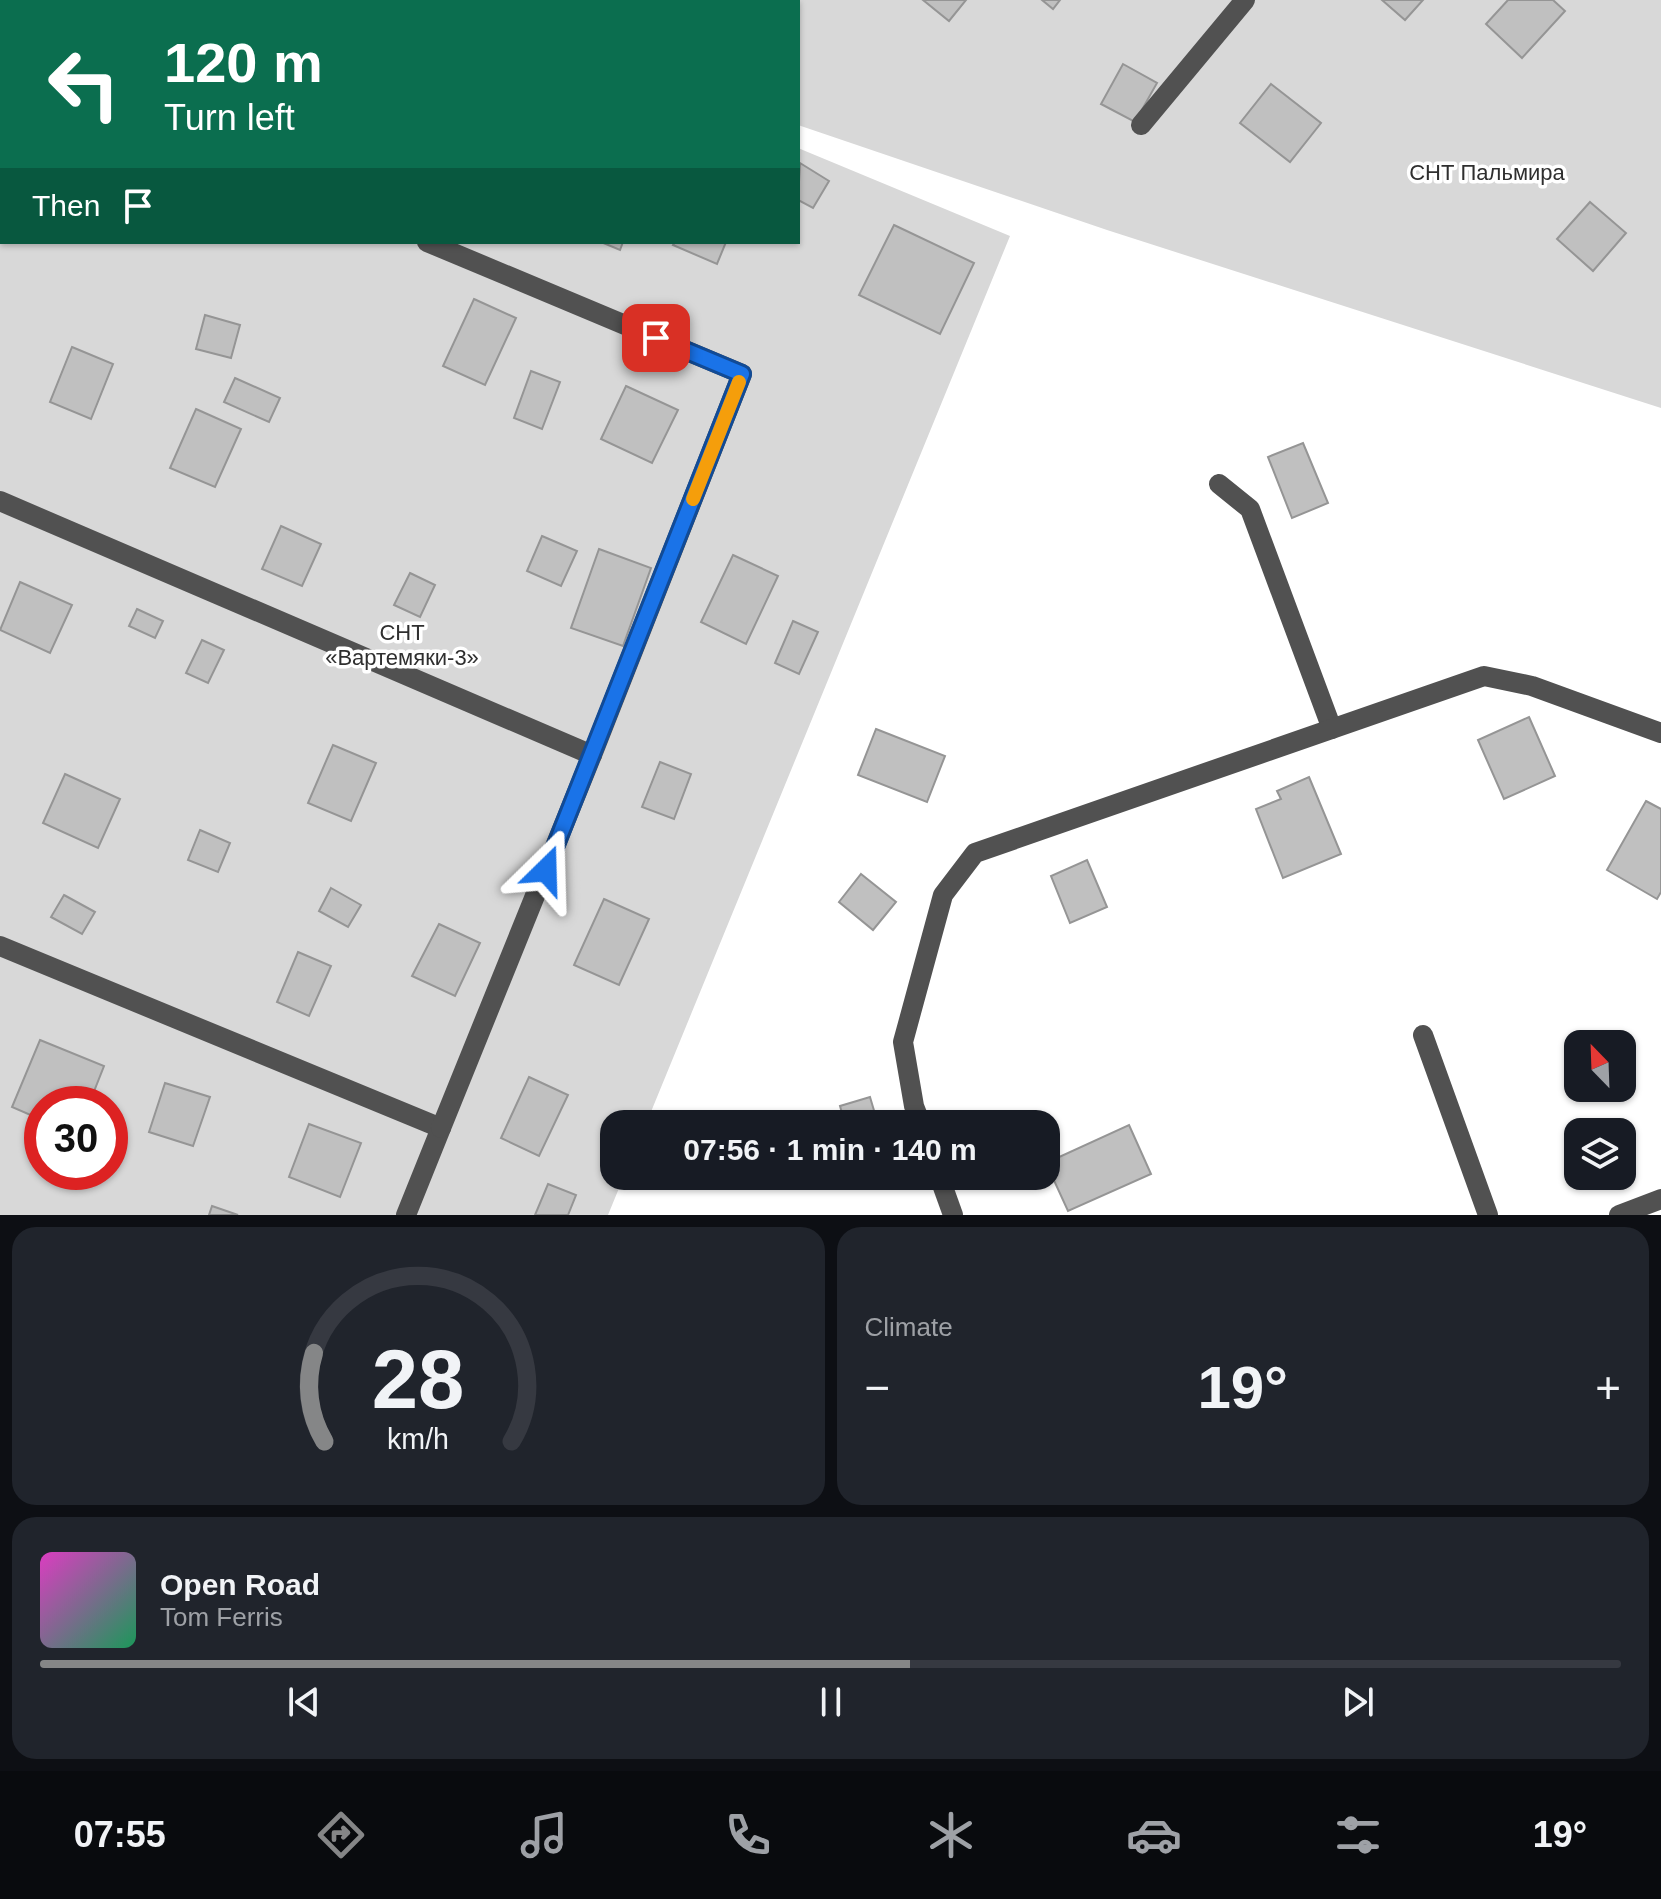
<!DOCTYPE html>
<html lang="en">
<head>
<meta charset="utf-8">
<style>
  :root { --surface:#171b24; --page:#20242c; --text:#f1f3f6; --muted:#9ea1a6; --line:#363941; --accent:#858687 }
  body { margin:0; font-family:Helvetica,sans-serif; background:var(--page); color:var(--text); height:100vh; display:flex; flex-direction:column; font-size:30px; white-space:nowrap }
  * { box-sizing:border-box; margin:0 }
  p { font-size:26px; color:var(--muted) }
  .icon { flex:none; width:44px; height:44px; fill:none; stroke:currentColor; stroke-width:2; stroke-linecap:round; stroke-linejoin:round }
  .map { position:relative; height:1215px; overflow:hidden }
  .panel { display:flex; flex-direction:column; gap:12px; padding:12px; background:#0d0f14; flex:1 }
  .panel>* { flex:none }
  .guide { position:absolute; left:0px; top:0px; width:800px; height:244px; box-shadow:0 2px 6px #0004; background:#0b6e4f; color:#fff; overflow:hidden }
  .needle { width:52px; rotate:337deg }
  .buttons { position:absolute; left:1564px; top:1030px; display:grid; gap:16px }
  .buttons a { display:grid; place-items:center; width:72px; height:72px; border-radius:16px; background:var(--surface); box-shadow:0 2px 6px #0004; font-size:40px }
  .speed { position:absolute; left:24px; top:1086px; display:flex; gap:16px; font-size:40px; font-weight:700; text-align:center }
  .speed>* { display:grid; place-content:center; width:104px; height:104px; border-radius:50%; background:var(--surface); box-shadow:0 2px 6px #0004; line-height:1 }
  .speed .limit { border:12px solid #d22; background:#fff; color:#111 }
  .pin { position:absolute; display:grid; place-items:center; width:68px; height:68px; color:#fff; margin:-34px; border-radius:16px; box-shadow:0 4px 12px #0006 }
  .me { position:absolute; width:88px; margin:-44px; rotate:22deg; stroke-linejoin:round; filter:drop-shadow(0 0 6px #0008) }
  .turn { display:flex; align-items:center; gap:28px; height:168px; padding:0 32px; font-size:36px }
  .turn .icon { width:104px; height:104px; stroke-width:2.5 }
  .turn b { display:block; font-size:56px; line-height:68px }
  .then { display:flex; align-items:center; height:76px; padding:0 32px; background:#0003; gap:16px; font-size:30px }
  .big { font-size:60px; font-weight:800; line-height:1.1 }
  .panel .widget { flex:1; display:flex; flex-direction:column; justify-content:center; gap:12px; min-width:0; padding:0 28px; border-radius:24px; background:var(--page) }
  .panel .dial { align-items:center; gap:0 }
  .dial svg { height:208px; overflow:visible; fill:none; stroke:var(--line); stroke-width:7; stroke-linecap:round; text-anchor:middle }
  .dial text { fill:var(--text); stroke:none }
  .song { display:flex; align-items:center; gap:24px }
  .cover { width:96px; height:96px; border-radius:12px; background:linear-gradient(135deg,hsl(310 70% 55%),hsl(150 70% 35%)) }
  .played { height:8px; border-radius:4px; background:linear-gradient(90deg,var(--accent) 55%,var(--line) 55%) }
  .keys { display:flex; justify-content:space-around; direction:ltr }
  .heat { display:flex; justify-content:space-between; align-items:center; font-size:44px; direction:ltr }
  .panel .tiles { flex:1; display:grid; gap:12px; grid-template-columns:1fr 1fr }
  .widget:last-child { grid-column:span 2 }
  .trip { position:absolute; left:600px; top:1110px; width:460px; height:80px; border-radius:24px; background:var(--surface); box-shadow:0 2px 6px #0004; font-weight:800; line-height:80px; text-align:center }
  .dock { display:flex; height:128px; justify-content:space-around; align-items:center; background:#090b0e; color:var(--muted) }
  .dock .icon { width:56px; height:56px }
  .dock .selected { color:var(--accent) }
  .dock b { font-size:36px; color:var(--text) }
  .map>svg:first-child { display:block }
  .green { fill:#d8d8d8; fill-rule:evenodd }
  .building { fill:#c0c0c0; stroke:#959595; stroke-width:2 }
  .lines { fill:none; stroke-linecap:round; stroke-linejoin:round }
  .minor { stroke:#515151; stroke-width:20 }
  .route-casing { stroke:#114b97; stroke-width:20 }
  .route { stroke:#1a73e8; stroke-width:14 }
  .slow { stroke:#f59e0b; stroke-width:14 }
  .labels { text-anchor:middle; stroke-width:7; stroke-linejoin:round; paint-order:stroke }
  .park-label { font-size:22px; fill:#2f2f2f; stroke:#fff }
</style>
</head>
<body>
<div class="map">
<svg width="1661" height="1215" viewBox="0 0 1661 1215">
  <rect width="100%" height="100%" fill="#fff"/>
  <path class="green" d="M0,0H1661V408L1107,230L798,125V2H2V242H798V148L1010,236L646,1124H614V1176H624L608,1215H0ZM42,1104H110V1172H42Z"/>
  <g class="building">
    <polygon points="258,0 306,0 304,2"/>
    <polygon points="923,0 966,0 949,21"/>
    <polygon points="1042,0 1060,0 1053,9"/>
    <polygon points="1382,0 1423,0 1405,20"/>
    <polygon points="1508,0 1553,0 1565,11 1522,58 1486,24"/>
    <polygon points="1123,64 1157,83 1135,122 1101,104"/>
    <polygon points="1271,84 1321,123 1290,162 1240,123"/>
    <polygon points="800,163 829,181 813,208 798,200"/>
    <polygon points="1590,202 1626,233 1593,271 1557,239"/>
    <polygon points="894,225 974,263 940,334 859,295"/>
    <polygon points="601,242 623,242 620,250"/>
    <polygon points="675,242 726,242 717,264 673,245"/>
    <polygon points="474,299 516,318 485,385 443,366"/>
    <polygon points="205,315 240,325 231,358 196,349"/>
    <polygon points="72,347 113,364 91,419 50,402"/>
    <polygon points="531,371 560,382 542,429 514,418"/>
    <polygon points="235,378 280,398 269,422 224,402"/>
    <polygon points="626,386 678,410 652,463 601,439"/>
    <polygon points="196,409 241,429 215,487 170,468"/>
    <polygon points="1303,443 1328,503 1292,518 1268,457"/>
    <polygon points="281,526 321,544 302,586 262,569"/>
    <polygon points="542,536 577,551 561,586 527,571"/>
    <polygon points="599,549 651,568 623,646 571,628"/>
    <polygon points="733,555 778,576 746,644 701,622"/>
    <polygon points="410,573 435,585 420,617 394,605"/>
    <polygon points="20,582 72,605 50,653 0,630"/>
    <polygon points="137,609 163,621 155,638 129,626"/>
    <polygon points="793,621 818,632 799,674 775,663"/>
    <polygon points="202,640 224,650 208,683 186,673"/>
    <polygon points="1529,717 1555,776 1504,799 1478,740"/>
    <polygon points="876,729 945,756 927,802 858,775"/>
    <polygon points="333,745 376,763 351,821 308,803"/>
    <polygon points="660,762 691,774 674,819 642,807"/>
    <polygon points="65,774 120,799 98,848 43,823"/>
    <polygon points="1309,777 1341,854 1283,878 1256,809 1281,799 1277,791"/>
    <polygon points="1646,801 1661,809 1661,892 1657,899 1607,870"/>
    <polygon points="200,830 230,843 218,872 188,860"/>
    <polygon points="1087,860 1107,907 1070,923 1051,876"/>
    <polygon points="861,874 896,902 873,930 839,902"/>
    <polygon points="331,888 361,905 348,927 319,911"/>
    <polygon points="64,895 95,912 82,934 51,917"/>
    <polygon points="604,899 649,919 619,985 574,965"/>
    <polygon points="439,924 480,943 455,996 412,976"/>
    <polygon points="298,952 331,966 309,1016 277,1002"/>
    <polygon points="40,1040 104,1066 89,1104 42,1104 42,1120 12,1107"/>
    <polygon points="529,1077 568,1095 539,1156 501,1138"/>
    <polygon points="165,1083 210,1097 193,1146 149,1132"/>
    <polygon points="870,1097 878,1124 845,1124 840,1106"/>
    <polygon points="309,1124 361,1143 340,1197 289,1177"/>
    <polygon points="1129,1125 1151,1174 1068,1211 1046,1163"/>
    <polygon points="548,1184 576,1195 568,1215 535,1215"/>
    <polygon points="212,1206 238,1215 209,1215"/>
  </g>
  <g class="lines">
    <g class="minor">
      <polyline points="0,64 2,65"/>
      <polyline points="1141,125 1245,0"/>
      <polyline points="1219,484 1250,509 1332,729"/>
      <polyline points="0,501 592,755 742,374 427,242"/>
      <polyline points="0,946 441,1128 406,1215"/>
      <polyline points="1423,1035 1488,1215"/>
      <polyline points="921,1124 914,1106 903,1042 943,895 975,853 1484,676 1532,686 1661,733"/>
      <polyline points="441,1128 592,755"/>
      <polyline points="939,1176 953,1215"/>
      <polyline points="1619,1215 1661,1199"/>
    </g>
  </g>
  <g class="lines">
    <defs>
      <polyline id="route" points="546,870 742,374 656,338"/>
    </defs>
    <use href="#route" class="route-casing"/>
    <use href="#route" class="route"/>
    <polyline class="slow" points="693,499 739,382"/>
  </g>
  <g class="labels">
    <g class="park-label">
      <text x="1487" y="180">СНТ Пальмира</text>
      <text x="402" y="640">СНТ<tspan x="402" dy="25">«Вартемяки-3»</tspan></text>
    </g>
  </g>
</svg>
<div class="buttons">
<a><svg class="needle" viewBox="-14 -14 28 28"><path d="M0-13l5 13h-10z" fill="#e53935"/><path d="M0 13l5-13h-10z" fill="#9ea1a6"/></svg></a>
<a><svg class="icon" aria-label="layers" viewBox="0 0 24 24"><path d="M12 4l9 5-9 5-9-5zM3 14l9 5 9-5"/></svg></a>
</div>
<div class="speed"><div class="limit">30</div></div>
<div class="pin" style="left:656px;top:338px;background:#d93025"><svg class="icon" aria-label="arrive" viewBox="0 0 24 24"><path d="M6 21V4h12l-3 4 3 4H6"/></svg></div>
<svg class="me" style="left:546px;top:870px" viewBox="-20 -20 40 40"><path d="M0-17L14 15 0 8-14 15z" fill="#1a73e8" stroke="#fff" stroke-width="4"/></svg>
<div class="trip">07:56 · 1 min · 140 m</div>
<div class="guide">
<div class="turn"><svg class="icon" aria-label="left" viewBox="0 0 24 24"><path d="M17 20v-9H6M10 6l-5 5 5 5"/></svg><div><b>120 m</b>Turn left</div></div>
<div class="then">Then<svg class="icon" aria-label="arrive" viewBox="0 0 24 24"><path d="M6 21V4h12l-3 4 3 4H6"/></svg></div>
</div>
</div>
<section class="panel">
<div class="tiles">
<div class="widget dial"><svg viewBox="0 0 100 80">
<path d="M14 69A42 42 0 1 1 86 69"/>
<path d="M14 69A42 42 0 0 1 10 35" stroke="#858687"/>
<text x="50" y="56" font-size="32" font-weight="700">28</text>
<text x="50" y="72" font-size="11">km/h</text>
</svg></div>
<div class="widget"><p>Climate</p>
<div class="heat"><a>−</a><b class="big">19°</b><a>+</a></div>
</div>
<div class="widget">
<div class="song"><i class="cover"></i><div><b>Open Road</b><p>Tom Ferris</p></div></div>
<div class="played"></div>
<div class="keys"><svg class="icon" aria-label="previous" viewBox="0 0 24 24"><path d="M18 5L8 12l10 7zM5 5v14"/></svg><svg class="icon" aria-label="pause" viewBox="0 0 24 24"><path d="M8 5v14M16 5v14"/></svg><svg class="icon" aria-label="next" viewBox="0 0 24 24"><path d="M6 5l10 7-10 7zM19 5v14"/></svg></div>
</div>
</div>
</section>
<nav class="dock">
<b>07:55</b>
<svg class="icon selected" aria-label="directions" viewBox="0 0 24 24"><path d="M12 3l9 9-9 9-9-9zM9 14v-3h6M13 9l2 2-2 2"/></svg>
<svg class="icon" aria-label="music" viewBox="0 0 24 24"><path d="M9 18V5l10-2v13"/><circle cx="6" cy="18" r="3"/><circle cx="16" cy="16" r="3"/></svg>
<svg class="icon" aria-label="phone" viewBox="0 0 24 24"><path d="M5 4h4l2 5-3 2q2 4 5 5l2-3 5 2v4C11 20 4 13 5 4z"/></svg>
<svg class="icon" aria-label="climate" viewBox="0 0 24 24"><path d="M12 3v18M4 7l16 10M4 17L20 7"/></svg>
<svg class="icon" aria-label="car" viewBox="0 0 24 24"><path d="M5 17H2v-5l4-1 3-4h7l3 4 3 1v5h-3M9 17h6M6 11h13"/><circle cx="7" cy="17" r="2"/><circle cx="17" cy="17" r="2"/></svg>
<svg class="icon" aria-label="filters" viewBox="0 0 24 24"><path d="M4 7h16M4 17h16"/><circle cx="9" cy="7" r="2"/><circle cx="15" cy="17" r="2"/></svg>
<b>19°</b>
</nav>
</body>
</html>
